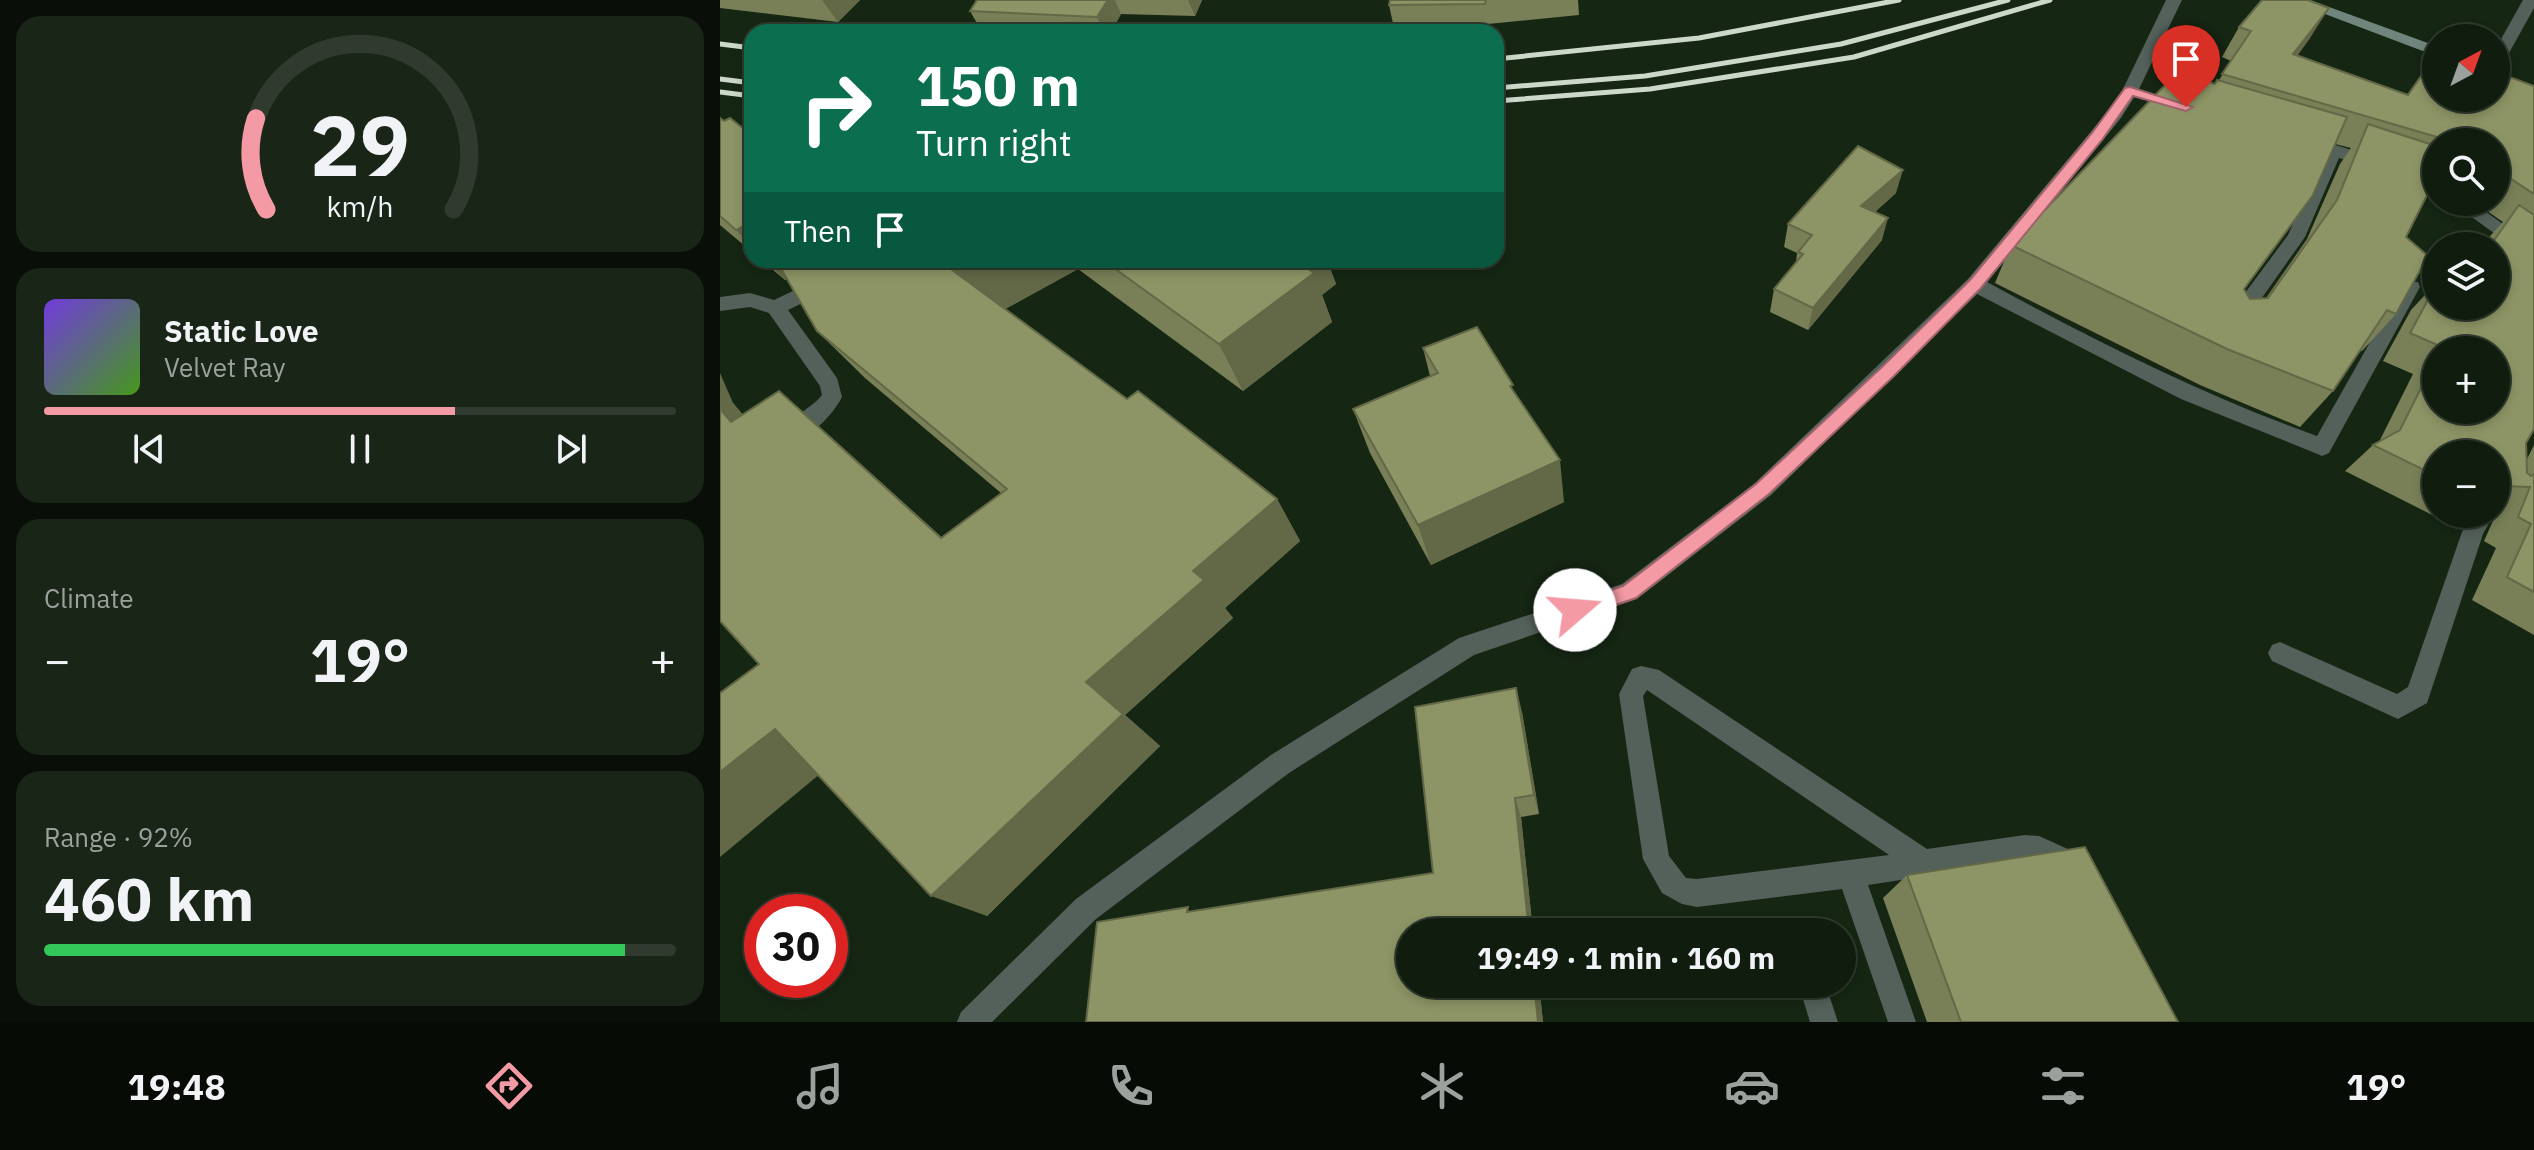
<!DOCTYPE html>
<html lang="en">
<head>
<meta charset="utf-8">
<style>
  :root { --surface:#101c0e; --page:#192517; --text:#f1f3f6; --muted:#9ca19e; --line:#303a2e; --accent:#f49aa5 }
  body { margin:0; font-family:"IBM Plex Sans",sans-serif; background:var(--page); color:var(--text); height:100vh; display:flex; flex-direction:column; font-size:30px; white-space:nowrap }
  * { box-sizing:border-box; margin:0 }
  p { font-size:26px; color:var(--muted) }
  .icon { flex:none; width:44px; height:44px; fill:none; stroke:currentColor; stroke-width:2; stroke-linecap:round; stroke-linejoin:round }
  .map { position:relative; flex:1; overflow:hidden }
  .sheet { display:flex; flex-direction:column; gap:16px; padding:16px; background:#090f08; width:720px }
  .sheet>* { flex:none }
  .top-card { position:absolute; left:24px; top:24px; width:760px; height:244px; border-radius:24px; box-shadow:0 4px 12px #0003,0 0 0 2px var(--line); background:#0b6e4f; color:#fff; overflow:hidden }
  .needle { width:52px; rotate:41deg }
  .controls { position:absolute; left:1702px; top:24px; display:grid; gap:16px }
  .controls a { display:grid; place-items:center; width:88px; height:88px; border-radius:50%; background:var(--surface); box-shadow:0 4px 12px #0003,0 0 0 2px var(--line); font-size:40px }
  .speed { position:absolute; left:24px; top:894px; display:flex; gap:16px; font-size:40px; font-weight:700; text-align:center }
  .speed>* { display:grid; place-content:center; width:104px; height:104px; border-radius:50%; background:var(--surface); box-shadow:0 4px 12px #0003,0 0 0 2px var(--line); line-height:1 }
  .speed .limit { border:12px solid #d22; background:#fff; color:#111 }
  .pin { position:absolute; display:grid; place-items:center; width:68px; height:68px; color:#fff; margin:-82px -34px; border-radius:50% 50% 50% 0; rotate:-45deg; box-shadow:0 0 8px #0007 }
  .pin .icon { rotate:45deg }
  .me { position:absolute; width:88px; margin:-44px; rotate:72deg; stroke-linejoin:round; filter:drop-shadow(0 0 6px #0008) }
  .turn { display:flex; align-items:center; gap:28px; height:168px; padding:0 40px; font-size:36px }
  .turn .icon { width:104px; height:104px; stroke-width:2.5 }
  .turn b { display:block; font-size:56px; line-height:68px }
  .then { display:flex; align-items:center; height:76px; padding:0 40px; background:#0003; gap:16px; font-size:30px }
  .big { font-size:60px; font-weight:800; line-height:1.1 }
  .sheet .widget { flex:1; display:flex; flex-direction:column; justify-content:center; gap:12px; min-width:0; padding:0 28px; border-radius:24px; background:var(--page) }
  .sheet .dial { align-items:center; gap:0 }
  .dial svg { height:208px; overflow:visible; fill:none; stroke:var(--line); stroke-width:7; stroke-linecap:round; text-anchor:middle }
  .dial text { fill:var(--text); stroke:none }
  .song { display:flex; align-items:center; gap:24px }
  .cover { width:96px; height:96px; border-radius:12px; background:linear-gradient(135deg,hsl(260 70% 55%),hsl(100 70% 35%)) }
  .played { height:8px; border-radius:4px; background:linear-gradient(90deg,var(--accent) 65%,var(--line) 65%) }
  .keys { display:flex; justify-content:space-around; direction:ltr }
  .heat { display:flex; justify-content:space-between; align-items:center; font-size:44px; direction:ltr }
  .charge { height:12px; border-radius:6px; background:linear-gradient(90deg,#34c759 92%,var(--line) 0) }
  .trip { position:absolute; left:676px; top:918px; width:460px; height:80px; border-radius:40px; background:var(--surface); box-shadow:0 4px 12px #0003,0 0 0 2px var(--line); font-weight:800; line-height:80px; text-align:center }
  .tab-bar { display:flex; height:128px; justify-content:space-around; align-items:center; background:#060b06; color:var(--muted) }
  .tab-bar .icon { width:56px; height:56px }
  .tab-bar .current { color:var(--accent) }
  .tab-bar b { font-size:36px; color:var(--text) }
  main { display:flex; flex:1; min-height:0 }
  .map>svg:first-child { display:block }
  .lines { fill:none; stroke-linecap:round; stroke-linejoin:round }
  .service { fill:#54615b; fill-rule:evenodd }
  .minor { fill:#54615b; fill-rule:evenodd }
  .secondary { fill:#70867c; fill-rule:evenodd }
  .rail { stroke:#ccd9ca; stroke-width:5 }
  .wall { fill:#797f57; fill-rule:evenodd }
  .shaded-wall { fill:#636847 }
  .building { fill:#8d9465; stroke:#636847; stroke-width:2 }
  .route { fill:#f49aa5; stroke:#9f646b; stroke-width:2 }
</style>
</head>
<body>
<main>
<section class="sheet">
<div class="widget dial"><svg viewBox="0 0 100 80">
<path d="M14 69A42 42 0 1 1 86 69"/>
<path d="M14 69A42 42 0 0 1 10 34" stroke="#f49aa5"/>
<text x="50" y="56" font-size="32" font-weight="700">29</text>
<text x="50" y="72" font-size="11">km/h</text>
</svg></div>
<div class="widget">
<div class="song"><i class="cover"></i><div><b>Static Love</b><p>Velvet Ray</p></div></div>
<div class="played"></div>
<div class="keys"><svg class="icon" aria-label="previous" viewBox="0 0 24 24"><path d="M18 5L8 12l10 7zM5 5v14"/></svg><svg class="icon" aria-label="pause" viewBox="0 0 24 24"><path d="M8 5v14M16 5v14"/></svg><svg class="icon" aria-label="next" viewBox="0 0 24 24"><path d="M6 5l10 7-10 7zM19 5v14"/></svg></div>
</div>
<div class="widget"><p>Climate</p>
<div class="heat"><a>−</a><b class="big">19°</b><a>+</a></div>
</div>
<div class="widget"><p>Range · 92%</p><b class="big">460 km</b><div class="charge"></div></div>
</section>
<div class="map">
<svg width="1814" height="1022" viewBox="0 0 1814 1022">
  <rect width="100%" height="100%" fill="#152613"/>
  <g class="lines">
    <polygon class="service" points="1097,985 1107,989 1118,1022 1090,1022 1083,999 1087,989"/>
    <g class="minor">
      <path d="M1446,0H1462L1418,91L1401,118L1267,282C1374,340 1482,395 1597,436L1684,282H1698L1700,287L1609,453L1602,456L1595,453L1461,399L1257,294L1051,495L917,599L754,655L569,773L376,919L272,1022H237L241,1012L356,899L551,755L739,638L902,584L1035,483L1248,279L1389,110L1402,91Z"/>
      <polygon points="1803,0 1814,0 1814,8 1784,62 1776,67 1776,48"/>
      <polygon points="1584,135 1660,159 1663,163 1654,169 1619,158 1585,237 1522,326 1508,326 1505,321 1508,316 1568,235 1604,153 1578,145 1576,141 1578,137"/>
      <polygon points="1731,202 1752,202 1814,246 1814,262"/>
      <path d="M138,260H163L161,265L68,310L117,378L122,397C113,415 83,448 61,440L58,434C66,419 89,411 102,395L100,386L49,313L30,307L0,311V297L30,293L54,300Z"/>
      <polygon points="1751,514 1774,514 1763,534 1707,703 1678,719 1552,661 1548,653 1552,645 1560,642 1677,694 1688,687 1742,532"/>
      <path d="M921,666L939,670L1207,849L1305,835L1319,836L1361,855L1365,864L1361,873L1352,877L1318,862L1305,861L1148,885L1196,1022H1168L1122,889L977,907L962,904L942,893L923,859L899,694L912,669ZM927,690L1169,855L977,879L966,878L949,856L923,696Z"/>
    </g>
    <polygon class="secondary" points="1568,0 1590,0 1716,46 1716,56"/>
    <g class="rail">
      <polyline points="0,44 32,48"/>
      <polyline points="776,59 979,38 1179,0"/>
      <polyline points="0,79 32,83"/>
      <polyline points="776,88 925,76 1121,44 1288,0"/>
      <polyline points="0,92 32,96"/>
      <polyline points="776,101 930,89 1134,57 1330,0"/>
    </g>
  </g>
  <g class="wall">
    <polygon points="0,0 140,0 118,22 0,8"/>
    <polygon points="257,0 482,0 475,16 401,14 391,32 262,32 250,11"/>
    <polygon points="670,0 858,0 859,15 768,24 768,28 674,28 669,5"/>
    <path d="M1519,27L1590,38L1577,56L1687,95L1716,54L1814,86V429L1806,443L1807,459L1814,445V635L1752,600L1776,548L1764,541L1776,514V454H1716V514H1761L1740,529L1625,471L1653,445L1659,442L1693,374L1663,361L1691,310L1716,283V306H1776V246H1763L1771,235L1783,222L1754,202H1776V142H1716V177L1686,237L1676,314L1642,351L1640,350L1613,391L1580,427L1480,385L1275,283L1291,245L1460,88L1495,84L1499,80L1511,61L1502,57ZM1615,144L1631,148L1620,164L1587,239L1546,298L1530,299L1524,289ZM1716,350H1776L1716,410Z"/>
    <polygon points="0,118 4,121 29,133 32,131 32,252 0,225"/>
    <polygon points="1176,193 1155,212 1162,240 1088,330 1050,312 1054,289 1076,263 1077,253 1064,247 1068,224"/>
    <polygon points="41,260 607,260 616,284 602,295 612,322 523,391 358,269 285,309 407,399 557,499 580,541 505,608 513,618 405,715 440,746 267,916 39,664 13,403 23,415 59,391 222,538 281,493 145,378 97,331 67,279 65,280"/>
    <polygon points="703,348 794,392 844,502 711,565 650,453 633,409 710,376"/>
    <polygon points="802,712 819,814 801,817 813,932 690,932 819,984 823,1022 366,1022 474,911 713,873"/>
    <polygon points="1187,875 1458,1022 1207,1022 1163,898"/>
  </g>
  <g class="shaded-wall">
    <polygon points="102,0 140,0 118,22"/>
    <polygon points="388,0 395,0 401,14 391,32 384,32 377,17"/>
    <polygon points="468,0 482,0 475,16"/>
    <polygon points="1609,8 1590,38 1554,85 1573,54"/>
    <polygon points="1183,170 1176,193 1136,229 1141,206"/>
    <polygon points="1168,218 1162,240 1088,330 1093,308"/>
    <polygon points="32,221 32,246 16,230"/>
    <polygon points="46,260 132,260 79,272 65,280"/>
    <polygon points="247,260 353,260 358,269 269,318 231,269"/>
    <polygon points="570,260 607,260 616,284 602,295 612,322 523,391 499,344"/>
    <polygon points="0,373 13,403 41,437 0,462"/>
    <polygon points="59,391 111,437 267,578 221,538"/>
    <polygon points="840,460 844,502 711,565 698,525"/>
    <polygon points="557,499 580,541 505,608 513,618 405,715 440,746 267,916 211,896 366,682 473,571"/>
    <polygon points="796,688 802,712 819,814 814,795"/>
    <polygon points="55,729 118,759 0,857 0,772"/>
    <polygon points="795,798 801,817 813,932 809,932"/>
    <polygon points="814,984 819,984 823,1022 818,1022"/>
  </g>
  <g class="building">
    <polygon points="257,0 388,0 377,17 250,11"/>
    <polygon points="670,0 766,0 765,4 669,5"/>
    <polygon points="1542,0 1588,0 1609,8 1573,54 1688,95 1716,54 1716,98 1776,98 1776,72 1814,86 1814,194 1776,169 1776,142 1734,142 1502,74 1531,31 1519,27"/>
    <polygon points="1470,75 1495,84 1497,80 1627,117 1593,195 1524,289 1530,299 1548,298 1617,200 1648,124 1716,146 1716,177 1686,237 1708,256 1676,314 1667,310 1613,391 1507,349 1291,245 1447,83 1460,88"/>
    <polygon points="0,118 4,121 10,118 29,133 32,131 32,221 16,230 0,216"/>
    <polygon points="1138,146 1183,170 1141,206 1168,218 1093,308 1054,289 1083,254 1078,252 1092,235 1068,224"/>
    <polygon points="1799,205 1814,215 1814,429 1806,443 1807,473 1811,476 1814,474 1814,592 1787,577 1811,524 1798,517 1810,487 1784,486 1776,500 1776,454 1716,454 1716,476 1653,445 1680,430 1716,358 1716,410 1776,410 1776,350 1720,350 1722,347 1690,333 1716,285 1716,306 1776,306 1776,246 1770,246"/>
    <polygon points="56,260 247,260 231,269 407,399 418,391 557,499 473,571 484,580 366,682 403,714 211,896 55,729 0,772 0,693 39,664 0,621 0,409 11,422 59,391 221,538 287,489 97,331"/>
    <polygon points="383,260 575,260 594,273 499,344"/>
    <polygon points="757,327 793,385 790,386 840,460 698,525 633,409 718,373 703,348"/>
    <polygon points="796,688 814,795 795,798 809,932 690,932 690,984 814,984 818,1022 366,1022 377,922 468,907 467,912 713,873 695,707"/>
    <polygon points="1365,847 1458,1022 1241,1022 1187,875"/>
  </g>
  <polygon class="route" points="1410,87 1473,107 1466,111 1413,96 1382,140 1261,288 1174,376 1049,494 916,598 855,619 848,616 845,610 848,604 903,586 1036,484 1163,366 1250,280 1372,133 1405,88"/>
</svg>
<div class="controls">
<a><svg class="needle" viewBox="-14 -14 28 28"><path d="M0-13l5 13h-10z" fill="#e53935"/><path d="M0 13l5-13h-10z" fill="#9ca19e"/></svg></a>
<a><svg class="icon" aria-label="search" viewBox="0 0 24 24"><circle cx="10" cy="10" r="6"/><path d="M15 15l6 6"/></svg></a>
<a><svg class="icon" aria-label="layers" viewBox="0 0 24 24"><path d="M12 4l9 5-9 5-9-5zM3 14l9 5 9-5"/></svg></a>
<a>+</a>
<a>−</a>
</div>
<div class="speed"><div class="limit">30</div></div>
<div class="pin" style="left:1466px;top:107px;background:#d93025"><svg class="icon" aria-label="arrive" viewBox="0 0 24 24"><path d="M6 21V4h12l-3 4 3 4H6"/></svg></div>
<svg class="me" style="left:855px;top:610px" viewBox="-20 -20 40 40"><circle r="19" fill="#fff"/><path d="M0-13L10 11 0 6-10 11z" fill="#f49aa5"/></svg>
<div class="trip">19:49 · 1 min · 160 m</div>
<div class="top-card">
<div class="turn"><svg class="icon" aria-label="right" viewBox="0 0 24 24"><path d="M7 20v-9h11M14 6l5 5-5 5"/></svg><div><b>150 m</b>Turn right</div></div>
<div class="then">Then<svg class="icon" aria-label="arrive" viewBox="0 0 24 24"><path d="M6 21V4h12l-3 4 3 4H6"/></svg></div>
</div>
</div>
</main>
<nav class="tab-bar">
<b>19:48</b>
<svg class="icon current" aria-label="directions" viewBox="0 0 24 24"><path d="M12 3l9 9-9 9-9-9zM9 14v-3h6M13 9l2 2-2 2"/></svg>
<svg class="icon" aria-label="music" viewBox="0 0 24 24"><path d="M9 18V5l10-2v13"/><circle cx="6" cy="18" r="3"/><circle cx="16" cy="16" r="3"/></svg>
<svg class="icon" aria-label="phone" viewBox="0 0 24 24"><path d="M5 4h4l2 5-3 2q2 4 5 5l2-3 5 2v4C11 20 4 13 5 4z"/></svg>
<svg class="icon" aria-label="climate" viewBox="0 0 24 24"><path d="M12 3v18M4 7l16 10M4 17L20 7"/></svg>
<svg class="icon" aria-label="car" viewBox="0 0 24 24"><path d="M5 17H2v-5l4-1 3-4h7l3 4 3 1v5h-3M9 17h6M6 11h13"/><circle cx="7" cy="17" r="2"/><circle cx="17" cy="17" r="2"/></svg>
<svg class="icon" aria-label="filters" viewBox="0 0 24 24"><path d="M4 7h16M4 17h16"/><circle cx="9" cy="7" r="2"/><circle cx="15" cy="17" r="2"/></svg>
<b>19°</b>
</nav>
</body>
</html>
